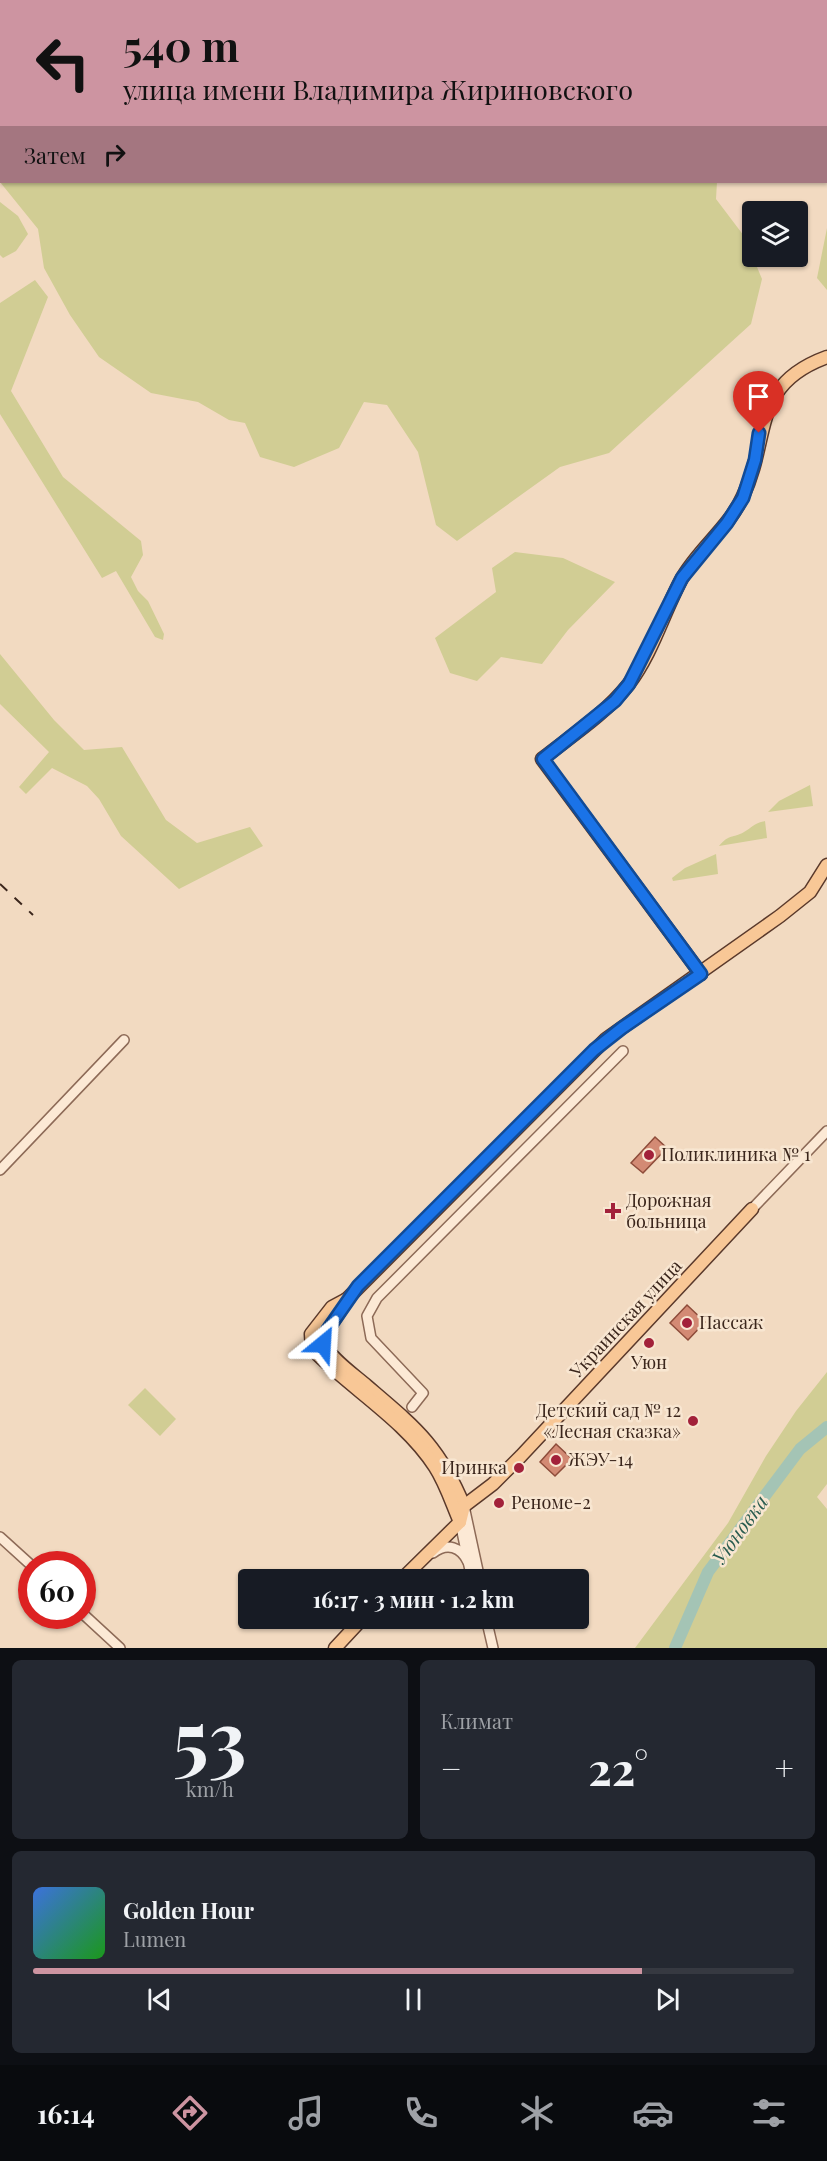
<!DOCTYPE html>
<html lang="ru">
<head>
<meta charset="utf-8">
<style>
  :root { --surface:#171b24; --page:#242831; --text:#f1f3f6; --muted:#9ea1a6; --line:#363941; --accent:#cd94a1 }
  body { margin:0; font-family:"Playfair Display",serif; background:var(--page); color:var(--text); height:100vh; display:flex; flex-direction:column; font-size:22px; white-space:nowrap }
  * { box-sizing:border-box; margin:0 }
  p { font-size:20px; color:var(--muted) }
  .icon { flex:none; width:33px; height:33px; fill:none; stroke:currentColor; stroke-width:2; stroke-linecap:round; stroke-linejoin:round }
  .map { position:relative; height:1648px; overflow:hidden }
  .panel { display:flex; flex-direction:column; gap:12px; padding:12px; background:#0d0f14; flex:1 }
  .panel>* { flex:none }
  .hud { position:absolute; left:0px; top:0px; width:828px; height:183px; box-shadow:0 2px 4px #0004; background:#cd94a1; color:#111; overflow:hidden }
  .controls { position:absolute; left:742px; top:201px; display:grid; gap:12px }
  .controls a { display:grid; place-items:center; width:66px; height:66px; border-radius:6px; background:var(--surface); box-shadow:0 2px 4px #0004; font-size:30px }
  .speed { position:absolute; left:18px; top:1551px; display:flex; gap:12px; font-size:30px; font-weight:700; text-align:center }
  .speed>* { display:grid; place-content:center; width:78px; height:78px; border-radius:50%; background:var(--surface); box-shadow:0 2px 4px #0004; line-height:1 }
  .speed .limit { border:9px solid #d22; background:#fff; color:#111 }
  .pin { position:absolute; display:grid; place-items:center; width:51px; height:51px; color:#fff; margin:-62px -26px; border-radius:50% 50% 50% 0; rotate:-45deg; box-shadow:0 0 6px #0007 }
  .pin .icon { rotate:45deg }
  .me { position:absolute; width:66px; margin:-33px; rotate:27deg; stroke-linejoin:round; filter:drop-shadow(0 0 4px #0008) }
  .turn { display:flex; align-items:center; gap:21px; height:126px; padding:0 24px; font-size:27px }
  .turn .icon { width:78px; height:78px; stroke-width:2.5 }
  .turn b { display:block; font-size:42px; line-height:51px }
  .then { display:flex; align-items:center; height:57px; padding:0 24px; background:#0003; gap:12px; font-size:22px }
  .big { font-size:45px; font-weight:700; line-height:1.1 }
  .panel .widget { flex:1; display:flex; flex-direction:column; justify-content:center; gap:9px; min-width:0; padding:0 21px; border-radius:9px; background:var(--page) }
  .panel .dial { align-items:center; gap:0 }
  .dial b { font-size:78px; line-height:1 }
  .song { display:flex; align-items:center; gap:18px }
  .cover { width:72px; height:72px; border-radius:9px; background:linear-gradient(135deg,hsl(220 70% 55%),hsl(120 70% 35%)) }
  .played { height:6px; border-radius:3px; background:linear-gradient(90deg,var(--accent) 80%,var(--line) 80%) }
  .keys { display:flex; justify-content:space-around; direction:ltr }
  .heat { display:flex; justify-content:space-between; align-items:center; font-size:33px; direction:ltr }
  .panel .tiles { flex:1; display:grid; gap:12px; grid-template-columns:1fr 1fr }
  .widget:last-child { grid-column:span 2 }
  .trip { position:absolute; left:238px; top:1569px; width:351px; height:60px; border-radius:6px; background:var(--surface); box-shadow:0 2px 4px #0004; font-weight:700; line-height:60px; text-align:center }
  .menu { display:flex; height:96px; justify-content:space-around; align-items:center; background:#090b0e; color:var(--muted) }
  .menu .icon { width:42px; height:42px }
  .menu .selected { color:var(--accent) }
  .menu b { font-size:27px; color:var(--text) }
  .map>svg:first-child { display:block }
  .green { fill:#d1cd94 }
  .lines { fill:none; stroke-linecap:round; stroke-linejoin:round }
  .river { stroke:#a4c4b5; stroke-width:12 }
  .building { fill:#d38a74; stroke:#8e4c3a; stroke-width:1.5 }
  .minor-casing { stroke:#8d6a57; stroke-width:12 }
  .major-casing { stroke:#5a392b; stroke-width:15 }
  .minor { stroke:#fce9d5; stroke-width:9 }
  .major { stroke:#f8c796; stroke-width:12 }
  .rail { stroke:#3b261c; stroke-width:2; stroke-dasharray:10 10; stroke-linecap:butt }
  .route-casing { stroke:#114b97; stroke-width:15 }
  .route { stroke:#1a73e8; stroke-width:10 }
  .poi-dot { fill:#a2213a; stroke:#f8e6d1; stroke-width:2 }
  .labels { text-anchor:middle; stroke-width:5; stroke-linejoin:round; paint-order:stroke }
  .poi-label { font-size:18px; fill:#3b261c; stroke:#f8e6d1; text-anchor:start }
  .street-label { font-size:18px; fill:#3b261c; stroke:#f8e6d1 }
  .water-label { font-size:20px; font-style:italic; fill:#2a5d50; stroke:#f8e6d1 }
</style>
</head>
<body>
<div class="map">
<svg width="827" height="1648" viewBox="0 0 827 1648">
  <rect width="100%" height="100%" fill="#f2dac1"/>
  <g class="green">
    <polygon points="0,0 777,0 2,2 2,182 717,182 716,199 744,236 762,279 751,324 609,453 560,467 457,541 436,525 418,452 387,405 364,402 339,448 294,467 260,457 245,423 229,420 198,402 151,393 99,357 70,315 44,268 38,229 0,182"/>
    <polygon points="0,202 18,216 28,234 16,251 3,258 0,255"/>
    <polygon points="827,228 827,290 817,278"/>
    <polygon points="35,280 48,297 11,391 63,477 141,541 143,555 131,577 138,591 148,601 164,634 163,640 155,637 116,571 102,578 0,414 0,303"/>
    <polygon points="515,552 563,558 615,582 568,630 542,664 501,657 477,681 450,673 435,638 496,592 492,568"/>
    <polygon points="0,654 54,720 84,750 122,747 166,820 197,843 250,827 263,846 179,889 121,836 99,799 87,786 52,768 26,794 19,787 49,752 0,704"/>
    <polygon points="810,785 813,806 768,812 779,801"/>
    <path d="M765,821L767,838L719,846C730,833 732,839 744,832C753,827 752,824 765,821Z"/>
    <polygon points="716,854 718,874 673,881 672,878 685,868"/>
    <polygon points="827,1372 827,1484 817,1497 827,1509 827,1648 635,1648 728,1523 766,1456 796,1411"/>
    <polygon points="145,1388 176,1419 160,1436 128,1405"/>
  </g>
  <g class="lines">
    <polyline class="river" points="675,1648 708,1572 800,1449 827,1427"/>
  </g>
  <g class="building">
    <polygon points="655,1137 667,1148 643,1173 631,1163"/>
    <polygon points="687,1305 705,1322 688,1340 670,1323"/>
    <polygon points="556,1444 572,1459 555,1476 540,1462"/>
  </g>
  <g class="lines">
    <defs>
      <g id="minor">
        <polyline points="0,1170 124,1040"/>
        <polyline points="752,1209 827,1131"/>
        <polyline points="412,1407 423,1393 371,1338 367,1316 377,1298 623,1051"/>
        <polyline points="464,1506 480,1580"/>
        <polyline points="460,1522 472,1580"/>
        <polyline points="0,1537 32,1566"/>
        <path d="M433,1553C447,1542 461,1547 468,1562"/>
        <polyline points="82,1613 120,1648"/>
        <polyline points="486,1618 493,1648"/>
      </g>
      <g id="major">
        <path d="M701,974L542,759C571,736 605,714 628,685C652,654 663,614 681,580C698,549 729,528 743,496C771,437 750,385 827,357"/>
        <path d="M347,1299C342,1311 321,1334 323,1344C333,1360 353,1374 367,1386C415,1427 439,1445 464,1506"/>
        <path d="M460,1522C452,1504 446,1484 435,1467C406,1422 356,1392 318,1355L312,1349L311,1334L332,1307L347,1299L606,1039L780,916L810,892L827,865"/>
        <polyline points="401,1580 460,1522 464,1506 493,1484 521,1456 752,1209"/>
        <polyline points="335,1648 363,1618"/>
      </g>
    </defs>
    <use href="#minor" class="minor-casing"/>
    <use href="#major" class="major-casing"/>
    <use href="#minor" class="minor"/>
    <use href="#major" class="major"/>
    <polyline class="rail" points="0,884 33,915"/>
  </g>
  <g class="lines">
    <defs>
      <polyline id="route" points="323,1344 324,1335 358,1286 594,1050 622,1028 701,974 543,759 615,701 629,684 682,578 727,523 743,498 755,460 759,433"/>
    </defs>
    <use href="#route" class="route-casing"/>
    <use href="#route" class="route"/>
  </g>
  <g class="poi-dot">
    <circle cx="649" cy="1155" r="6"/>
    <path d="M610 1202h6v6h6v6h-6v6h-6v-6h-6v-6h6z"/>
    <circle cx="687" cy="1323" r="6"/>
    <circle cx="649" cy="1343" r="6"/>
    <circle cx="693" cy="1421" r="6"/>
    <circle cx="556" cy="1460" r="6"/>
    <circle cx="519" cy="1468" r="6"/>
    <circle cx="499" cy="1503" r="6"/>
  </g>
  <g class="labels">
    <g class="poi-label">
      <text x="661" y="1161">Поликлиника № 1</text>
      <text x="626" y="1207">Дорожная<tspan x="626" dy="21">больница</tspan></text>
      <text x="699" y="1329">Пассаж</text>
      <text x="649" y="1369" text-anchor="middle">Уюн</text>
      <text x="681" y="1417" text-anchor="end">Детский сад № 12<tspan x="681" dy="21">«Лесная сказка»</tspan></text>
      <text x="568" y="1466">ЖЭУ-14</text>
      <text x="507" y="1474" text-anchor="end">Иринка</text>
      <text x="511" y="1509">Реноме-2</text>
    </g>
    <g class="street-label">
      <text transform="translate(626 1319) rotate(-47)" y="6">Украинская улица</text>
    </g>
    <g class="water-label">
      <text transform="translate(740 1530) rotate(-54)" y="7">Уюновка</text>
    </g>
  </g>
</svg>
<div class="controls">
<a><svg class="icon" aria-label="layers" viewBox="0 0 24 24"><path d="M12 4l9 5-9 5-9-5zM3 14l9 5 9-5"/></svg></a>
</div>
<div class="speed"><div class="limit">60</div></div>
<div class="pin" style="left:759px;top:433px;background:#d93025"><svg class="icon" aria-label="arrive" viewBox="0 0 24 24"><path d="M6 21V4h12l-3 4 3 4H6"/></svg></div>
<svg class="me" style="left:323px;top:1344px" viewBox="-20 -20 40 40"><path d="M0-17L14 15 0 8-14 15z" fill="#1a73e8" stroke="#fff" stroke-width="4"/></svg>
<div class="trip">16:17 · 3 мин · 1.2 km</div>
<div class="hud">
<div class="turn"><svg class="icon" aria-label="left" viewBox="0 0 24 24"><path d="M17 20v-9H6M10 6l-5 5 5 5"/></svg><div><b>540 m</b>улица имени Владимира Жириновского</div></div>
<div class="then">Затем<svg class="icon" aria-label="right" viewBox="0 0 24 24"><path d="M7 20v-9h11M14 6l5 5-5 5"/></svg></div>
</div>
</div>
<section class="panel">
<div class="tiles">
<div class="widget dial"><b>53</b><p>km/h</p></div>
<div class="widget"><p>Климат</p>
<div class="heat"><a>−</a><b class="big">22°</b><a>+</a></div>
</div>
<div class="widget">
<div class="song"><i class="cover"></i><div><b>Golden Hour</b><p>Lumen</p></div></div>
<div class="played"></div>
<div class="keys"><svg class="icon" aria-label="previous" viewBox="0 0 24 24"><path d="M18 5L8 12l10 7zM5 5v14"/></svg><svg class="icon" aria-label="pause" viewBox="0 0 24 24"><path d="M8 5v14M16 5v14"/></svg><svg class="icon" aria-label="next" viewBox="0 0 24 24"><path d="M6 5l10 7-10 7zM19 5v14"/></svg></div>
</div>
</div>
</section>
<nav class="menu">
<b>16:14</b>
<svg class="icon selected" aria-label="directions" viewBox="0 0 24 24"><path d="M12 3l9 9-9 9-9-9zM9 14v-3h6M13 9l2 2-2 2"/></svg>
<svg class="icon" aria-label="music" viewBox="0 0 24 24"><path d="M9 18V5l10-2v13"/><circle cx="6" cy="18" r="3"/><circle cx="16" cy="16" r="3"/></svg>
<svg class="icon" aria-label="phone" viewBox="0 0 24 24"><path d="M5 4h4l2 5-3 2q2 4 5 5l2-3 5 2v4C11 20 4 13 5 4z"/></svg>
<svg class="icon" aria-label="climate" viewBox="0 0 24 24"><path d="M12 3v18M4 7l16 10M4 17L20 7"/></svg>
<svg class="icon" aria-label="car" viewBox="0 0 24 24"><path d="M5 17H2v-5l4-1 3-4h7l3 4 3 1v5h-3M9 17h6M6 11h13"/><circle cx="7" cy="17" r="2"/><circle cx="17" cy="17" r="2"/></svg>
<svg class="icon" aria-label="filters" viewBox="0 0 24 24"><path d="M4 7h16M4 17h16"/><circle cx="9" cy="7" r="2"/><circle cx="15" cy="17" r="2"/></svg>
</nav>
</body>
</html>
